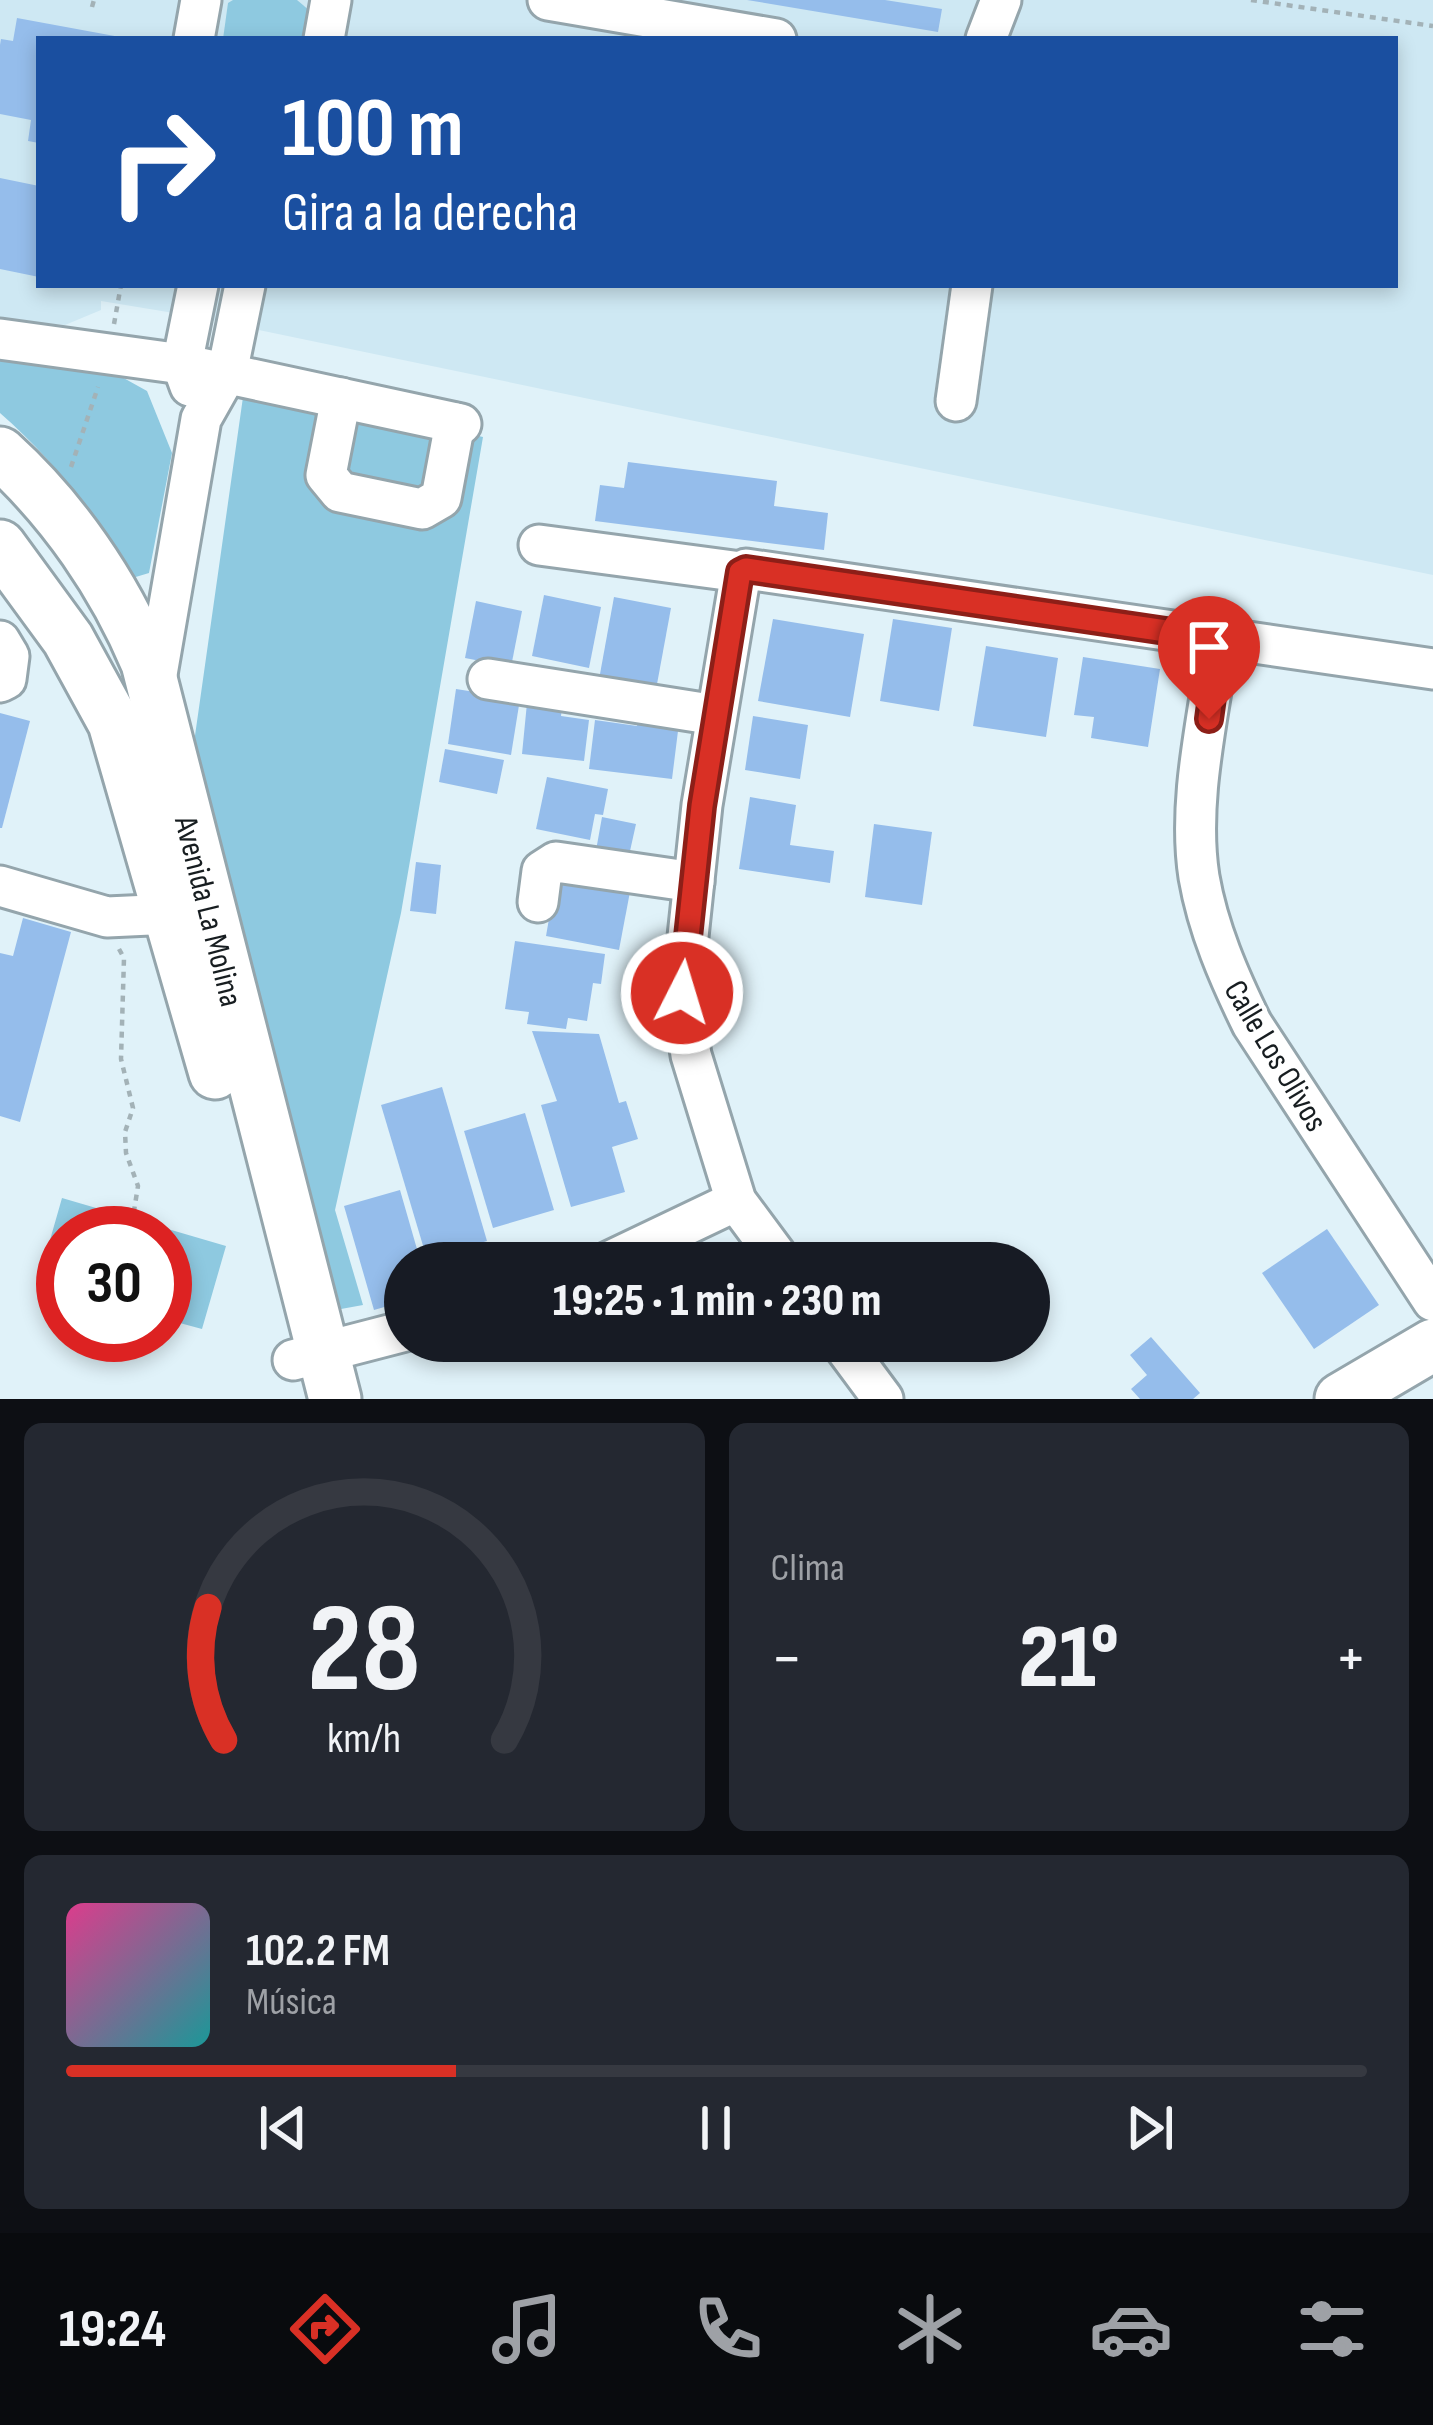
<!DOCTYPE html>
<html lang="es">
<head>
<meta charset="utf-8">
<style>
  :root { --surface:#171b24; --page:#242831; --text:#f1f3f6; --muted:#9ea1a6; --line:#363941; --accent:#d93025 }
  body { margin:0; font-family:"Sofia Sans Condensed",sans-serif; background:var(--page); color:var(--text); height:100vh; display:flex; flex-direction:column; font-size:45px; white-space:nowrap }
  * { box-sizing:border-box; margin:0 }
  p { font-size:39px; color:var(--muted) }
  .icon { flex:none; width:66px; height:66px; fill:none; stroke:currentColor; stroke-width:2; stroke-linecap:round; stroke-linejoin:round }
  .map { position:relative; height:1399px; overflow:hidden }
  .panel { display:flex; flex-direction:column; gap:24px; padding:24px; background:#0d0f14; flex:1 }
  .panel>* { flex:none }
  .banner { position:absolute; left:36px; top:36px; width:1362px; height:252px; border-radius:0px; box-shadow:0 6px 18px #0003; background:#1a4fa0; color:#fff; overflow:hidden }
  .speed { position:absolute; left:36px; top:1206px; display:flex; gap:24px; font-size:60px; font-weight:700; text-align:center }
  .speed>* { display:grid; place-content:center; width:156px; height:156px; border-radius:50%; background:var(--surface); box-shadow:0 6px 18px #0003; line-height:1 }
  .speed .limit { border:18px solid #d22; background:#fff; color:#111 }
  .pin { position:absolute; display:grid; place-items:center; width:102px; height:102px; color:#fff; margin:-123px -51px; border-radius:50% 50% 50% 0; rotate:-45deg; box-shadow:0 0 12px #0007 }
  .pin .icon { rotate:45deg }
  .me { position:absolute; width:132px; margin:-66px; rotate:5deg; stroke-linejoin:round; filter:drop-shadow(0 0 9px #0008) }
  .turn { display:flex; align-items:center; gap:42px; height:252px; padding:0 48px; font-size:54px }
  .turn .icon { width:156px; height:156px; stroke-width:2.5 }
  .turn b { display:block; font-size:84px; line-height:102px }
  .big { font-size:90px; font-weight:800; line-height:1.1 }
  .panel .card { flex:1; display:flex; flex-direction:column; justify-content:center; gap:18px; min-width:0; padding:0 42px; border-radius:18px; background:var(--page) }
  .panel .dial { align-items:center; gap:0 }
  .dial svg { height:312px; overflow:visible; fill:none; stroke:var(--line); stroke-width:7; stroke-linecap:round; text-anchor:middle }
  .dial text { fill:var(--text); stroke:none }
  .song { display:flex; align-items:center; gap:36px }
  .cover { width:144px; height:144px; border-radius:18px; background:linear-gradient(135deg,hsl(330 70% 55%),hsl(180 70% 35%)) }
  .played { height:12px; border-radius:6px; background:linear-gradient(90deg,var(--accent) 30%,var(--line) 30%) }
  .keys { display:flex; justify-content:space-around; direction:ltr }
  .heat { display:flex; justify-content:space-between; align-items:center; font-size:66px; direction:ltr }
  .panel .tiles { flex:1; display:grid; gap:24px; grid-template-columns:1fr 1fr }
  .card:last-child { grid-column:span 2 }
  .trip { position:absolute; left:384px; top:1242px; width:666px; height:120px; border-radius:60px; background:var(--surface); box-shadow:0 6px 18px #0003; font-weight:800; line-height:120px; text-align:center }
  .menu { display:flex; height:192px; justify-content:space-around; align-items:center; background:#090b0e; color:var(--muted) }
  .menu .icon { width:84px; height:84px }
  .menu .current { color:var(--accent) }
  .menu b { font-size:54px; color:var(--text) }
  .map>svg:first-child { display:block }
  .built { fill:#cee8f3; fill-rule:evenodd }
  .green { fill:#8ec9e0 }
  .building { fill:#95bdeb }
  .lines { fill:none; stroke-linecap:round; stroke-linejoin:round }
  .minor-casing { stroke:#94a5ac; stroke-width:45 }
  .major-casing { stroke:#94a5ac; stroke-width:57 }
  .path { stroke:#a3b2b7; stroke-width:4.5; stroke-dasharray:6 6; stroke-linecap:butt }
  .minor { stroke:#fff; stroke-width:39 }
  .major { stroke:#fff; stroke-width:51 }
  .route-casing { stroke:#8d1f18; stroke-width:30 }
  .route { stroke:#d93025; stroke-width:21 }
  .labels { text-anchor:middle; stroke-width:9; stroke-linejoin:round; paint-order:stroke }
  .street-label { font-size:33px; fill:#171d20; stroke:#fff }
</style>
</head>
<body>
<div class="map">
<svg width="1433" height="1399" viewBox="0 0 1433 1399">
  <rect width="100%" height="100%" fill="#e0f2f9"/>
  <path class="built" d="M0,0H1433V575L192,316L101,301V310L65,325L0,319ZM39,39H1395V285H39Z"/>
  <g class="green">
    <polygon points="233,0 297,0 310,11 305,39 223,39 228,3"/>
    <path d="M0,359L102,366L147,391L172,453L149,573L129,579C97,516 54,460 0,413Z"/>
    <polygon points="245,383 483,437 401,913 335,1210 363,1305 330,1311 189,778"/>
    <polygon points="62,1198 226,1246 202,1329 165,1319 165,1233 63,1233 63,1289 38,1282"/>
  </g>
  <g class="building">
    <polygon points="747,0 885,0 942,9 938,32"/>
    <polygon points="17,18 120,37 39,39 39,143 28,141 31,120 0,114 0,45 1,39 13,41"/>
    <polygon points="0,178 39,186 39,277 0,269"/>
    <polygon points="628,462 777,481 774,506 828,513 824,550 595,521 600,485 624,488"/>
    <polygon points="544,595 601,607 589,668 532,656"/>
    <polygon points="614,597 671,608 655,695 598,685"/>
    <polygon points="476,601 522,611 511,667 465,658"/>
    <polygon points="773,619 864,634 850,717 758,701"/>
    <polygon points="893,619 952,628 939,711 880,701"/>
    <polygon points="986,646 1058,658 1046,737 973,726"/>
    <polygon points="1083,657 1160,669 1148,747 1091,738 1094,717 1074,715"/>
    <polygon points="456,689 520,699 511,755 448,744"/>
    <polygon points="527,703 562,707 561,716 589,720 584,761 522,754"/>
    <polygon points="0,713 30,721 2,828 0,828"/>
    <polygon points="753,716 808,725 800,779 745,770"/>
    <polygon points="638,718 679,723 672,779 589,769 595,720 637,726"/>
    <polygon points="445,749 504,760 497,794 439,782"/>
    <polygon points="547,777 608,789 603,815 595,814 590,840 536,829"/>
    <polygon points="750,797 796,805 790,845 834,851 830,883 739,869"/>
    <polygon points="602,817 636,824 630,851 620,849 618,860 595,856"/>
    <polygon points="874,824 932,832 922,905 865,897"/>
    <polygon points="416,862 441,865 436,914 410,911"/>
    <polygon points="558,867 632,881 619,950 546,936"/>
    <polygon points="23,918 71,932 20,1122 0,1116 0,953 13,956"/>
    <polygon points="515,941 605,954 601,984 593,983 587,1021 568,1018 566,1029 527,1024 529,1012 505,1009"/>
    <polygon points="532,1031 599,1034 619,1103 626,1101 638,1139 612,1147 625,1192 571,1207 541,1105 557,1101"/>
    <polygon points="442,1087 487,1241 427,1259 381,1105"/>
    <polygon points="525,1113 554,1210 493,1228 464,1131"/>
    <polygon points="400,1190 421,1263 405,1263 405,1301 374,1310 344,1206"/>
    <polygon points="1327,1229 1379,1305 1314,1349 1262,1273"/>
    <polygon points="1151,1337 1200,1393 1193,1399 1140,1399 1131,1389 1147,1375 1130,1355"/>
  </g>
  <g class="lines">
    <defs>
      <g id="minor">
        <polyline points="548,0 776,39"/>
        <polyline points="194,39 201,0"/>
        <polyline points="324,39 331,0"/>
        <polyline points="986,39 1001,0"/>
        <polyline points="0,339 182,364 461,424"/>
        <polyline points="190,386 182,364 198,285"/>
        <polyline points="341,398 326,475 340,492 422,509 441,498 455,423"/>
        <polyline points="956,401 972,285"/>
        <polyline points="539,545 741,572"/>
        <path d="M1219,639C1209,715 1187,800 1199,877C1208,929 1229,977 1252,1024L1433,1301"/>
        <polyline points="0,641 9,656 6,679 0,682"/>
        <polyline points="488,679 716,715"/>
        <polyline points="155,686 201,419 227,373 245,285"/>
        <polyline points="0,886 107,917 172,914"/>
        <polyline points="538,902 542,871 556,862 694,882"/>
        <polyline points="606,1263 736,1201"/>
        <polyline points="782,1263 736,1201 691,1055 682,993 702,805 741,572 746,569 1433,669"/>
        <polyline points="840,1341 883,1399"/>
        <polyline points="293,1360 405,1331"/>
      </g>
      <g id="major">
        <path d="M0,453C63,510 114,584 147,663L335,1399"/>
        <polyline points="0,546 68,639 114,723 215,1073"/>
        <polyline points="1341,1399 1433,1345"/>
      </g>
    </defs>
    <use href="#minor" class="minor-casing"/>
    <use href="#major" class="major-casing"/>
    <g class="path">
      <polyline points="1251,0 1433,26"/>
      <polyline points="92,7 94,0"/>
      <polyline points="114,324 121,285"/>
      <polyline points="71,467 98,387"/>
      <polyline points="119,949 124,958 121,1059 133,1108 125,1132 126,1153 138,1186 133,1217"/>
    </g>
    <use href="#minor" class="minor"/>
    <use href="#major" class="major"/>
  </g>
  <g class="lines">
    <defs>
      <polyline id="route" points="682,993 702,806 740,572 746,569 1220,639 1209,719"/>
    </defs>
    <use href="#route" class="route-casing"/>
    <use href="#route" class="route"/>
  </g>
  <g class="labels">
    <g class="street-label">
      <text transform="translate(210 911) rotate(76)" y="12">Avenida La Molina</text>
      <text transform="translate(1277 1055) rotate(59)" y="12">Calle Los Olivos</text>
    </g>
  </g>
</svg>
<div class="speed"><div class="limit">30</div></div>
<div class="pin" style="left:1209px;top:719px;background:#d93025"><svg class="icon" aria-label="arrive" viewBox="0 0 24 24"><path d="M6 21V4h12l-3 4 3 4H6"/></svg></div>
<svg class="me" style="left:682px;top:993px" viewBox="-20 -20 40 40"><circle r="17" fill="#d93025" stroke="#fff" stroke-width="3"/><path d="M0-11L8 9 0 5-8 9z" fill="#fff"/></svg>
<div class="trip">19:25 · 1 min · 230 m</div>
<div class="banner">
<div class="turn"><svg class="icon" aria-label="right" viewBox="0 0 24 24"><path d="M7 20v-9h11M14 6l5 5-5 5"/></svg><div><b>100 m</b>Gira a la derecha</div></div>
</div>
</div>
<section class="panel">
<div class="tiles">
<div class="card dial"><svg viewBox="0 0 100 80">
<path d="M14 69A42 42 0 1 1 86 69"/>
<path d="M14 69A42 42 0 0 1 10 35" stroke="#d93025"/>
<text x="50" y="56" font-size="32" font-weight="700">28</text>
<text x="50" y="72" font-size="11">km/h</text>
</svg></div>
<div class="card"><p>Clima</p>
<div class="heat"><a>−</a><b class="big">21°</b><a>+</a></div>
</div>
<div class="card">
<div class="song"><i class="cover"></i><div><b>102.2 FM</b><p>Música</p></div></div>
<div class="played"></div>
<div class="keys"><svg class="icon" aria-label="previous" viewBox="0 0 24 24"><path d="M18 5L8 12l10 7zM5 5v14"/></svg><svg class="icon" aria-label="pause" viewBox="0 0 24 24"><path d="M8 5v14M16 5v14"/></svg><svg class="icon" aria-label="next" viewBox="0 0 24 24"><path d="M6 5l10 7-10 7zM19 5v14"/></svg></div>
</div>
</div>
</section>
<nav class="menu">
<b>19:24</b>
<svg class="icon current" aria-label="directions" viewBox="0 0 24 24"><path d="M12 3l9 9-9 9-9-9zM9 14v-3h6M13 9l2 2-2 2"/></svg>
<svg class="icon" aria-label="music" viewBox="0 0 24 24"><path d="M9 18V5l10-2v13"/><circle cx="6" cy="18" r="3"/><circle cx="16" cy="16" r="3"/></svg>
<svg class="icon" aria-label="phone" viewBox="0 0 24 24"><path d="M5 4h4l2 5-3 2q2 4 5 5l2-3 5 2v4C11 20 4 13 5 4z"/></svg>
<svg class="icon" aria-label="climate" viewBox="0 0 24 24"><path d="M12 3v18M4 7l16 10M4 17L20 7"/></svg>
<svg class="icon" aria-label="car" viewBox="0 0 24 24"><path d="M5 17H2v-5l4-1 3-4h7l3 4 3 1v5h-3M9 17h6M6 11h13"/><circle cx="7" cy="17" r="2"/><circle cx="17" cy="17" r="2"/></svg>
<svg class="icon" aria-label="filters" viewBox="0 0 24 24"><path d="M4 7h16M4 17h16"/><circle cx="9" cy="7" r="2"/><circle cx="15" cy="17" r="2"/></svg>
</nav>
</body>
</html>
